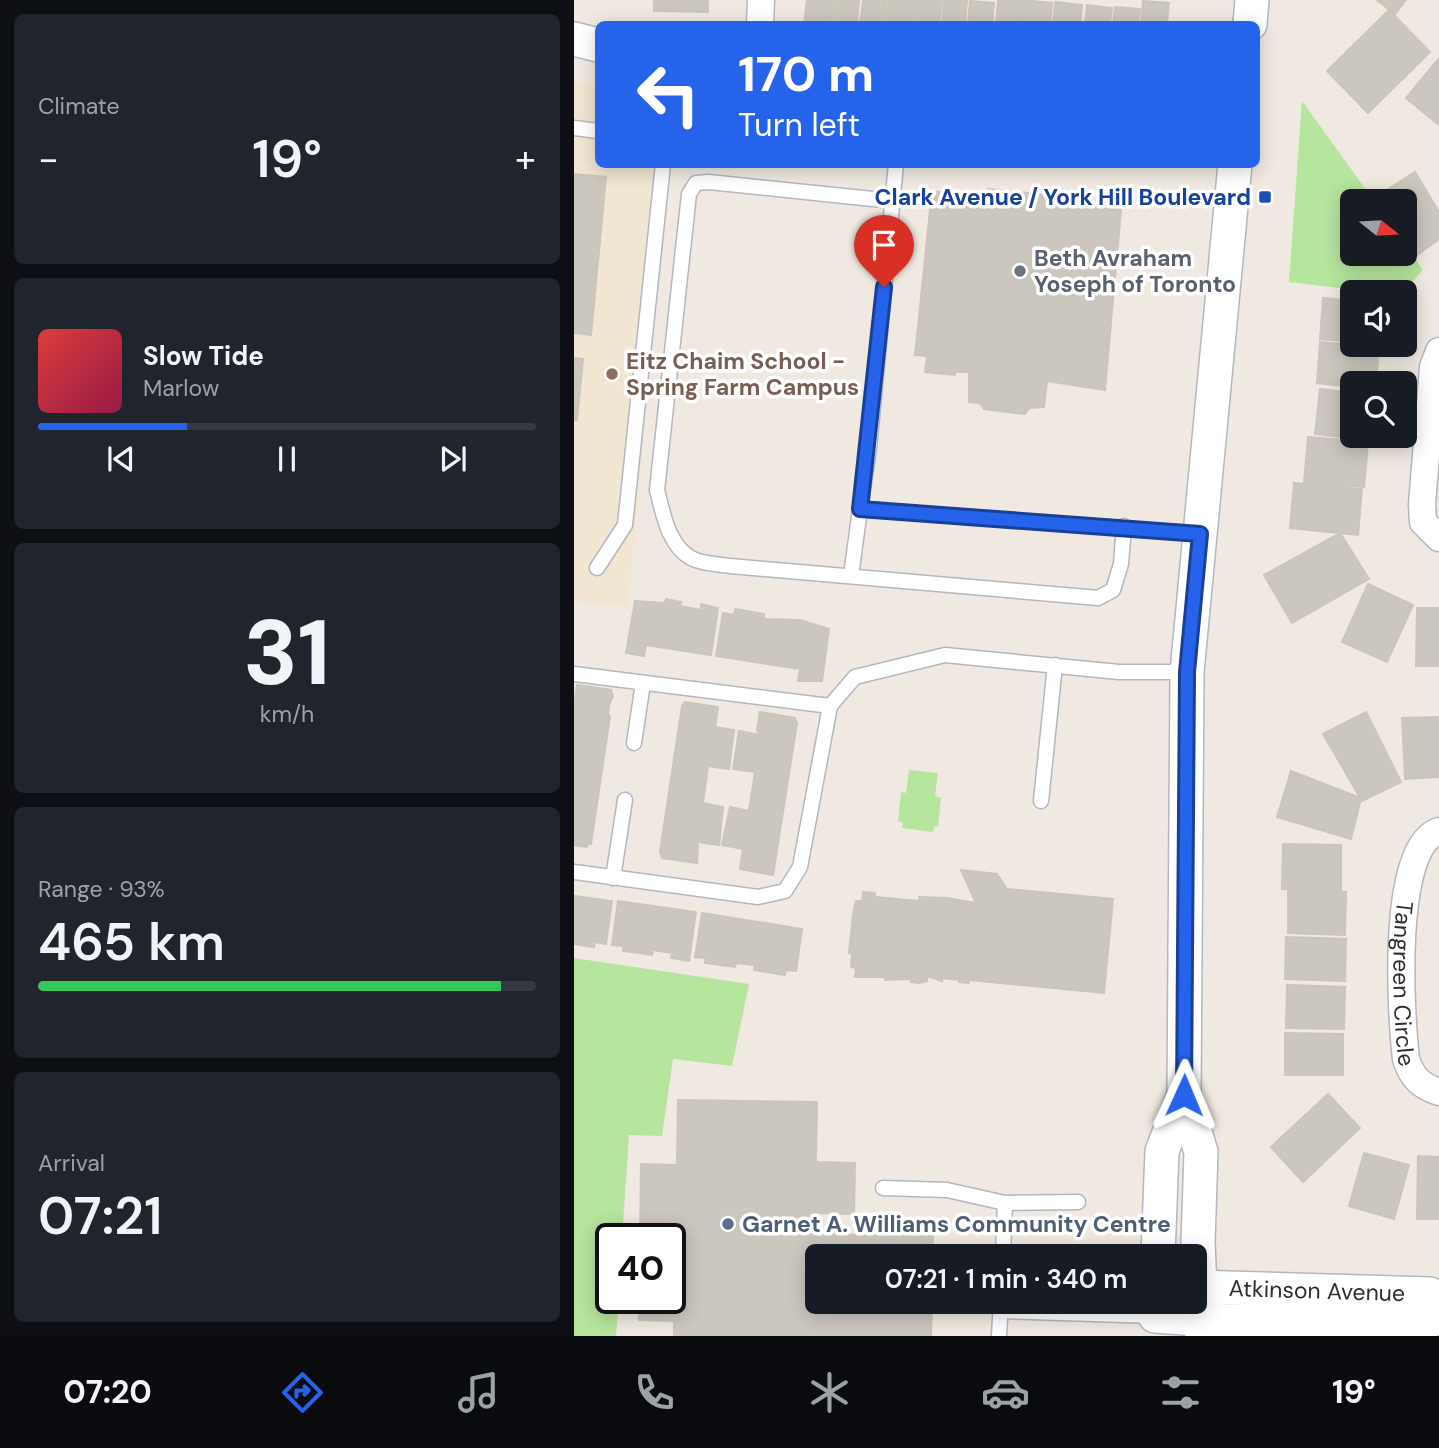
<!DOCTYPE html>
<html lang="en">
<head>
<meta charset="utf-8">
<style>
  :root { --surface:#171b24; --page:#20242c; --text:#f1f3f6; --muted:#9ea1a6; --line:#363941; --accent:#2563eb }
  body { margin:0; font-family:"DM Sans",sans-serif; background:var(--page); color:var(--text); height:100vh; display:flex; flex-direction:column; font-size:26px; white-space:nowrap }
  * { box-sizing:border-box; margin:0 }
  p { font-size:23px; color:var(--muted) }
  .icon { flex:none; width:38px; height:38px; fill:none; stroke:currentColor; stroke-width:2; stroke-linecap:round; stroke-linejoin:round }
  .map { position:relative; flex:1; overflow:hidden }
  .drawer { display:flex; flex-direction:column; gap:14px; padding:14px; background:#0d0f14; width:574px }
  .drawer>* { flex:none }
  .top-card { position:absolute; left:21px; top:21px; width:665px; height:147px; border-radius:10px; box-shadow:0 4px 18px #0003; background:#2563eb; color:#fff; overflow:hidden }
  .needle { width:46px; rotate:108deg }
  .fabs { position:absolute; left:766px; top:189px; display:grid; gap:14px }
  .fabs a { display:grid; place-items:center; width:77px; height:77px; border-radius:10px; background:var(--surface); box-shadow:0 4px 18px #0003; font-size:35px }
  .speed { position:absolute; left:21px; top:1223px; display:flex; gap:14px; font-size:35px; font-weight:700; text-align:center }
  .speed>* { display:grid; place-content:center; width:91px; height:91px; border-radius:50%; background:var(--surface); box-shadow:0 4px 18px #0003; line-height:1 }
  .speed .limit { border:4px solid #111; border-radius:10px; background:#fff; color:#111 }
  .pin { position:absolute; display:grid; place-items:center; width:60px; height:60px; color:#fff; margin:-72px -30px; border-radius:50% 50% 50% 0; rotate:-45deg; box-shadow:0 0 7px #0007 }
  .pin .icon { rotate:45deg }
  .me { position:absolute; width:77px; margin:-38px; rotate:1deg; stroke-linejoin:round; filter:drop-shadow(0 0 5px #0008) }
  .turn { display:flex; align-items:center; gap:24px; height:147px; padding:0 28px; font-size:32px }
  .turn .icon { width:91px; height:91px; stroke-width:2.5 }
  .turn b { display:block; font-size:49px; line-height:60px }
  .big { font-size:52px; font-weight:600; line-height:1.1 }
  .drawer .tile { flex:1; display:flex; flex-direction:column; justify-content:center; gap:10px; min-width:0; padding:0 24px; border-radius:10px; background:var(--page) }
  .drawer .dial { align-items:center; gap:0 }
  .dial b { font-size:91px; line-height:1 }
  .song { display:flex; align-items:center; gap:21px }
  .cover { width:84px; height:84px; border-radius:10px; background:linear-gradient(135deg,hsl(0 70% 55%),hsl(340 70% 35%)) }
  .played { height:7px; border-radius:4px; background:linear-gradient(90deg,var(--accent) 30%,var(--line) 30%) }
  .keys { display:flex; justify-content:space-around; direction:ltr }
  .heat { display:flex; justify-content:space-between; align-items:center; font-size:38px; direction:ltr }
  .charge { height:10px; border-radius:5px; background:linear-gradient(90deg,#34c759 93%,var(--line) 0) }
  .trip { position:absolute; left:231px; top:1244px; width:402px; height:70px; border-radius:10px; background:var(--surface); box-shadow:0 4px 18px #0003; font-weight:600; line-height:70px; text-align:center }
  .menu { display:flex; height:112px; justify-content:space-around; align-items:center; background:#090b0e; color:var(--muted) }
  .menu .icon { width:49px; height:49px }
  .menu .on { color:var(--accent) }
  .menu b { font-size:32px; color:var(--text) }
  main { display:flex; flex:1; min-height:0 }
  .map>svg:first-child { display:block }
  .education { fill:#f0e6d1 }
  .green { fill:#b6e59e }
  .building { fill:#cbc7bf; stroke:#cbc5ba; stroke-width:2 }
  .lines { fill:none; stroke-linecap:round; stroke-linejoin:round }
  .service-casing { stroke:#b4b7c1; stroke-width:17 }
  .minor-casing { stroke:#b4b7c1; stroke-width:29 }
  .tertiary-casing { stroke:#b4b7c1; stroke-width:36 }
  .service { stroke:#fff; stroke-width:14 }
  .minor { stroke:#fff; stroke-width:26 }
  .tertiary { stroke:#fff; stroke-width:33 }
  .route-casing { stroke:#184099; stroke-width:18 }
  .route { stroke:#2563eb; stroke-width:12 }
  .transit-dot { fill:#1a4fb4; stroke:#fff; stroke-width:2.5 }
  .worship-dot { fill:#6b7280; stroke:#fff; stroke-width:2.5 }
  .education-dot { fill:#8d6e63; stroke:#fff; stroke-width:2.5 }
  .service-dot { fill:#5c6f8a; stroke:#fff; stroke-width:2.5 }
  .labels { text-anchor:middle; stroke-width:7; stroke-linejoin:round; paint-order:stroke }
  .transit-label { font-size:23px; font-weight:bold; fill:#164399; stroke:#fff; text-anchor:end }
  .worship-label { font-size:23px; font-weight:bold; fill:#5b616d; stroke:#fff; text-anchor:start }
  .education-label { font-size:23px; font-weight:bold; fill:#785e54; stroke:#fff; text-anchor:start }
  .street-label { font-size:23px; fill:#2e2e2e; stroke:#fff }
  .service-label { font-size:23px; font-weight:bold; fill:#4e5e75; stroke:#fff; text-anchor:start }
</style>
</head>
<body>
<main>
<section class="drawer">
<div class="tile"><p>Climate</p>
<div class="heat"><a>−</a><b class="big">19°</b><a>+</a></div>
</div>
<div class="tile">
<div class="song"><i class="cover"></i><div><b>Slow Tide</b><p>Marlow</p></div></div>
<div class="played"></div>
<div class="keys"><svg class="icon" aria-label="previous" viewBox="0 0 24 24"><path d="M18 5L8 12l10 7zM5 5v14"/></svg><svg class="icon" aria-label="pause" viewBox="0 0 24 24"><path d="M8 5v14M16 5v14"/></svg><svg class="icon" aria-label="next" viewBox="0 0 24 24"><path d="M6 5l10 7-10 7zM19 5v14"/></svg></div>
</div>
<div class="tile dial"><b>31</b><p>km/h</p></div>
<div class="tile"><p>Range · 93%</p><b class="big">465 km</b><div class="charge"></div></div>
<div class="tile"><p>Arrival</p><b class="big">07:21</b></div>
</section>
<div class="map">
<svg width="865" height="1336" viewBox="0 0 865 1336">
  <rect width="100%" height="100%" fill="#efe9e1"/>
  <polygon class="education" points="0,80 24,87 24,164 95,165 54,607 0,601"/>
  <g class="green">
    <polygon points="728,101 800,201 779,201 779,254 831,254 831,245 849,270 829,292 798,292 715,282"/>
    <polygon points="335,770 364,773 361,796 367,798 364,827 360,826 359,832 328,828 329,822 324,822 327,792 332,793"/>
    <polygon points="0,958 175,984 158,1066 99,1059 88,1136 55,1135 48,1239 37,1239 37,1298 45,1299 42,1336 0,1336"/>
  </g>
  <g class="building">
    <polygon points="80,0 134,0 134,12 80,11"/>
    <polygon points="233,0 259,0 257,24 230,24"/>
    <polygon points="261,0 285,0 283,24 259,24"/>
    <polygon points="289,0 313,0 311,24 286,24"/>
    <polygon points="315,0 340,0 338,24 313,24"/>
    <polygon points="342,0 368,0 365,24 340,24"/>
    <polygon points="370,0 393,0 391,24 368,24"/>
    <polygon points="424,0 447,1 445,24 422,24"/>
    <polygon points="449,0 478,3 476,24 446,24"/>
    <polygon points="803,0 832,0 821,14"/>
    <polygon points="396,1 420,3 418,24 394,24"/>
    <polygon points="569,1 595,3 593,24 567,24"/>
    <polygon points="481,2 508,5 506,24 479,24"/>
    <polygon points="513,5 538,8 536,24 511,24"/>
    <polygon points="541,7 566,9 564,24 539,24"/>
    <polygon points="815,10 856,52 794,113 753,71"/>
    <polygon points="865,58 865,125 832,98"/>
    <polygon points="841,172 865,212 865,239 839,258 831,247 831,201 799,199"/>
    <polygon points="0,174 32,177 17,335 0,333"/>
    <polygon points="414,189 492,197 491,204 547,210 531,390 473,381 470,407 455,408 451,414 410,409 406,403 395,402 395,372 381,372 381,375 351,372 353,356 341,355 358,191 413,197"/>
    <polygon points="749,298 779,301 779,342 746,339"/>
    <polygon points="746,342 805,348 802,383 779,383 779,387 743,383"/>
    <polygon points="0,358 9,359 3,420 0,420"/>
    <polygon points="746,389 779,393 779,436 800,436 799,441 741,434"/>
    <polygon points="734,437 794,442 790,487 730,482"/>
    <polygon points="720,483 788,489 784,535 716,528"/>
    <polygon points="766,533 795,579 718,623 690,575"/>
    <polygon points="794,584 839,605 813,662 768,642"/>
    <polygon points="92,599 107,602 106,606 127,610 127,604 144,608 137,655 72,645 70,656 52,653 61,601 91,603"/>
    <polygon points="843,608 865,608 865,666 842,666"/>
    <polygon points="161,609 190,614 190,619 226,620 255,629 248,681 224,681 226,669 142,656 149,613 160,615"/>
    <polygon points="3,685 37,690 39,696 35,705 34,715 36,716 17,844 14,843 13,847 0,845 0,707"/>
    <polygon points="111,702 144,707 141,727 160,730 155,769 134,766 129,803 149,807 145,845 124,842 123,863 88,858 86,852 108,706"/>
    <polygon points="186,712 221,718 223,723 199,875 166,869 169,849 148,845 156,807 175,811 181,772 159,769 165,731 186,735 183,731"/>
    <polygon points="792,712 827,782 788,801 749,734"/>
    <polygon points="865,717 865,777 831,779 828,718"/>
    <polygon points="717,771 787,798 777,839 703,817"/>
    <polygon points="709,844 767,845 767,890 708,889"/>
    <polygon points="387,870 423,874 433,889 539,899 530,993 395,980 395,983 385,982 385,980 368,978 368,981 353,976 353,981 346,983 337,982 337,979 311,980 311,977 281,977 282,968 277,967 278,954 275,953 279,914 282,901 288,901 289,892 301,893 301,897 345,901 345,897 373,898 402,903"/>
    <polygon points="714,890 772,892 771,935 714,933"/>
    <polygon points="0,896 38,901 32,944 21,942 20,947 0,944"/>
    <polygon points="44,901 122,912 115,961 97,958 98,953 79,950 78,955 49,951 49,946 38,945"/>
    <polygon points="128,913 228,929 222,971 212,970 211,975 180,970 181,965 162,963 161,967 131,963 132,958 121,957"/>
    <polygon points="712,937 772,939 771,981 711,979"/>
    <polygon points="713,985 771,987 770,1029 712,1028"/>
    <polygon points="711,1033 769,1034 769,1075 711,1075"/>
    <polygon points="754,1094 786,1128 729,1182 697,1147"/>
    <polygon points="104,1100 243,1102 242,1162 281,1163 280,1214 241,1213 241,1234 359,1236 358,1256 243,1256 243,1302 358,1302 357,1336 100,1336 100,1321 65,1320 65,1298 96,1298 96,1239 66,1239 67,1164 103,1165"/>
    <polygon points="790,1153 835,1165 820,1219 775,1206"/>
    <polygon points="844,1156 865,1157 865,1219 843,1219"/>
  </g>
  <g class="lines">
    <defs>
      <g id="service">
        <polyline points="0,128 24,131"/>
        <polyline points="322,164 295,449 286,509 626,534"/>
        <path d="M318,201L135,182L122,183L115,194L83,490C89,513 94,545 117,558C127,564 145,564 156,566L524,598L539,590L547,564L550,526"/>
        <polyline points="23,568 51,525 89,164"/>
        <polyline points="277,576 286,509"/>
        <polyline points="0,674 256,706"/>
        <polyline points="60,743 69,683"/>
        <polyline points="467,801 481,665"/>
        <polyline points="0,872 184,897 211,891 226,867 256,706 281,677 371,655 545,672 613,672"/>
        <polyline points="39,878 51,800"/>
        <polyline points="309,1188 373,1190 431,1203 504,1202"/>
        <polyline points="429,1256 431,1203"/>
        <polyline points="426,1311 581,1316"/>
        <polyline points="425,1336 427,1302"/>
      </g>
      <g id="minor">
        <polyline points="186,24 187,0"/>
        <polyline points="865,351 859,367 848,504 849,522 865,538"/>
        <path id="s1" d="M865,831C816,846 827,1016 832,1059C838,1078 847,1086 865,1092"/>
      </g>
      <g id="tertiary">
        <polyline points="676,24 678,0"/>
        <polyline points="0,39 24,45"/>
        <polyline points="584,1256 588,1151 610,1095"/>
        <path id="s2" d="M621,1287L856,1294L865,1300"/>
        <polyline points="581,1316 652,1321 858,1320 865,1317"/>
        <polyline points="628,1336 624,1242 627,1152 610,1095 613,672 661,164"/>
      </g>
    </defs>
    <use href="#service" class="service-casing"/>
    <use href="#minor" class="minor-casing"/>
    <use href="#tertiary" class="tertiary-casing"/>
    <use href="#service" class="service"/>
    <use href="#minor" class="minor"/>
    <use href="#tertiary" class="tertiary"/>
  </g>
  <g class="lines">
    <defs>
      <polyline id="route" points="310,287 286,509 626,534 613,672 610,1095"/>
    </defs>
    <use href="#route" class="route-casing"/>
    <use href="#route" class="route"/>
  </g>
  <rect class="transit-dot" x="684" y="190" width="14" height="14" rx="3.5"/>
  <circle class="worship-dot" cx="446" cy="271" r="7"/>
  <circle class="education-dot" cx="38" cy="374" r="7"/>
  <circle class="service-dot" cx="154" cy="1224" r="7"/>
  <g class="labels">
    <g class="transit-label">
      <text x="677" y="205">Clark Avenue / York Hill Boulevard</text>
    </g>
    <g class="worship-label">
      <text x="460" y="266">Beth Avraham<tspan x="460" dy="26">Yoseph of Toronto</tspan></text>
    </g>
    <g class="education-label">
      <text x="52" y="369">Eitz Chaim School -<tspan x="52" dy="26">Spring Farm Campus</tspan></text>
    </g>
    <g class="street-label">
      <text dy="8" stroke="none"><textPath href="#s1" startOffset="164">Tangreen Circle</textPath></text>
      <text dy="8" stroke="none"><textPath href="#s2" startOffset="122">Atkinson Avenue</textPath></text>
    </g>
    <g class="service-label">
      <text x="168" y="1232">Garnet A. Williams Community Centre</text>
    </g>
  </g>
</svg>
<div class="fabs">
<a><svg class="needle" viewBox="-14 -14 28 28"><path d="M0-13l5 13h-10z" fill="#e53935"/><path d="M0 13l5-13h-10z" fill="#9ea1a6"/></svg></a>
<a><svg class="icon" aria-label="sound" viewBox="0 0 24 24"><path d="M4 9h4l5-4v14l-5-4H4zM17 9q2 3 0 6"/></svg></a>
<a><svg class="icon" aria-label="search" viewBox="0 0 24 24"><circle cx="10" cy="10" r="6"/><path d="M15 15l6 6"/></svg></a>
</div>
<div class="speed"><div class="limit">40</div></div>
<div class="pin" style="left:310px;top:287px;background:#d93025"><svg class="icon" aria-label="arrive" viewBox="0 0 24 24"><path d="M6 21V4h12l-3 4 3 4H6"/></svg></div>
<svg class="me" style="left:610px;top:1095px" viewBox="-20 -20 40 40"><path d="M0-17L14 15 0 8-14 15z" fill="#2563eb" stroke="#fff" stroke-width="4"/></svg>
<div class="trip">07:21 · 1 min · 340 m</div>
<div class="top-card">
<div class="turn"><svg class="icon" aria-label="left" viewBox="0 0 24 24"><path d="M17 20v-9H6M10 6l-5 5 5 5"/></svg><div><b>170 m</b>Turn left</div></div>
</div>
</div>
</main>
<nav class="menu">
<b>07:20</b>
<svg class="icon on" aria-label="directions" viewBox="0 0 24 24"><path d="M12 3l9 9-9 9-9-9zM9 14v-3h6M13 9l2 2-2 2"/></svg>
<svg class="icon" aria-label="music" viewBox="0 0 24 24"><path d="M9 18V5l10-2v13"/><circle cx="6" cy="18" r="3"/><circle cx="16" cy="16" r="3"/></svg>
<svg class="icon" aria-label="phone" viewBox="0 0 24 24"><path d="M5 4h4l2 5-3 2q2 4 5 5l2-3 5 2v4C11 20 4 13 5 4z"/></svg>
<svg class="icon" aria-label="climate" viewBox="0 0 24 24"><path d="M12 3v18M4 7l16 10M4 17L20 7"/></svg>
<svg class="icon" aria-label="car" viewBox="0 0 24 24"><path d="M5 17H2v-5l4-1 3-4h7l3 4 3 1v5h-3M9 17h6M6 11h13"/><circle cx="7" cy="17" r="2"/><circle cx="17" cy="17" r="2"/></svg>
<svg class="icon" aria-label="filters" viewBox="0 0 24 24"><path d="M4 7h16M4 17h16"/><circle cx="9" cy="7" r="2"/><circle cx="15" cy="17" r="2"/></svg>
<b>19°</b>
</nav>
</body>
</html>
